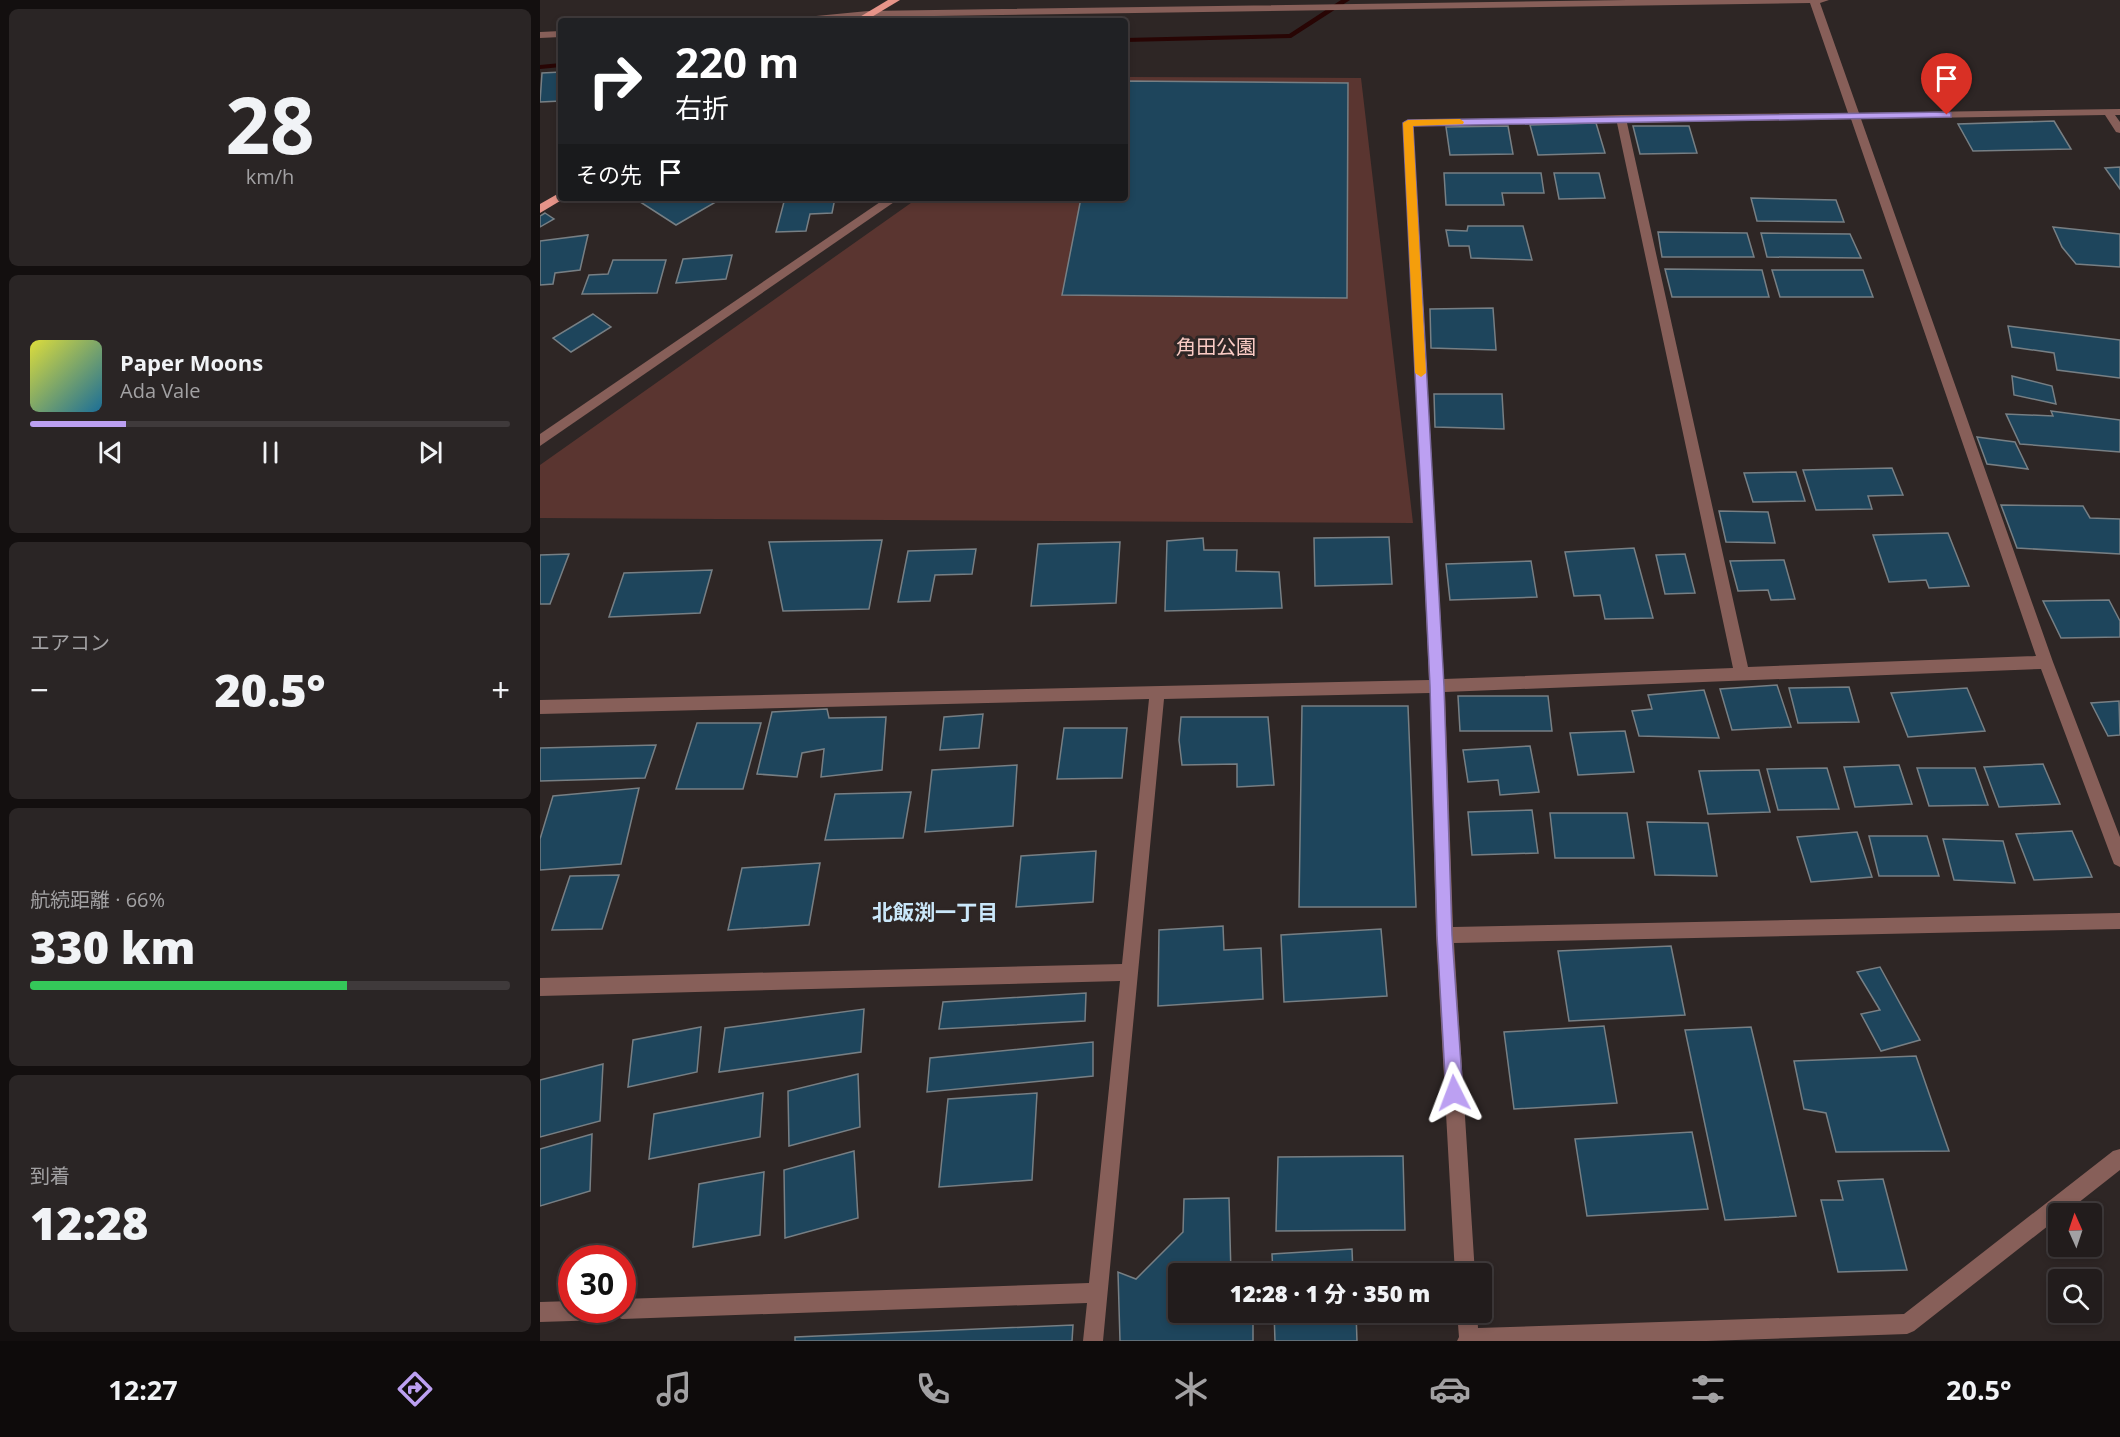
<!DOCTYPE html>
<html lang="ja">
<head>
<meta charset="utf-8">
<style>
  :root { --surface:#221c1c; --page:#2a2525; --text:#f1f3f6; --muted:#a2a1a3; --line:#3f3a3b; --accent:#bca0f2 }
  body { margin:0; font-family:"Open Sans","Noto Sans JP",sans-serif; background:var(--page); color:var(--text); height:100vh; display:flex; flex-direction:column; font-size:22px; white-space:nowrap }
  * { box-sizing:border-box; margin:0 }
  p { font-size:20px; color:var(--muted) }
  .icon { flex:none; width:33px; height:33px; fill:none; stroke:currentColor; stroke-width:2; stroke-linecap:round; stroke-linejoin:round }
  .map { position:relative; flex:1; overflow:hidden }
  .side { display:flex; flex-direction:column; gap:9px; padding:9px; background:#130f0f; width:540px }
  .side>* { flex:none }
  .banner { position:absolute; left:18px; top:18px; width:570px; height:183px; border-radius:6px; box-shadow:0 3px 9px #0003,0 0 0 2px var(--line); background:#202124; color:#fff; overflow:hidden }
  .needle { width:39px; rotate:357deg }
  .controls { position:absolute; left:1508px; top:1203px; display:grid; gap:12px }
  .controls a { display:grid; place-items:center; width:54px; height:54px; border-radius:6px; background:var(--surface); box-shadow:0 3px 9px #0003,0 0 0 2px var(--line); font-size:30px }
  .speed { position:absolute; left:18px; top:1245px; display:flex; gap:12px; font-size:30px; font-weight:700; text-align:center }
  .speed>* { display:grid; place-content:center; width:78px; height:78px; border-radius:50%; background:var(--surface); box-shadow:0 3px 9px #0003,0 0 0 2px var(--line); line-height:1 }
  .speed .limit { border:9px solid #d22; background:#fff; color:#111 }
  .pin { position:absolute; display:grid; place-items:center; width:51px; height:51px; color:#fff; margin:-62px -26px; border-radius:50% 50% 50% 0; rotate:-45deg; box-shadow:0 0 6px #0007 }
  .pin .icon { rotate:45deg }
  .me { position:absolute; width:66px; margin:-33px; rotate:357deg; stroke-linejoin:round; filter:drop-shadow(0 0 4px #0008) }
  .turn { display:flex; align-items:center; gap:21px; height:126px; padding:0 18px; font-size:27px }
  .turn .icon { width:78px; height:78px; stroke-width:2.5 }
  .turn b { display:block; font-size:42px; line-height:51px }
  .then { display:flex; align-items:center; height:57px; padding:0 18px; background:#0003; gap:12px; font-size:22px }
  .big { font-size:45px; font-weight:800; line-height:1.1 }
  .side .tile { flex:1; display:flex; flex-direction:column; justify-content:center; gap:9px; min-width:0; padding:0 21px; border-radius:9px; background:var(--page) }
  .side .dial { align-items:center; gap:0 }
  .dial b { font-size:78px; line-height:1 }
  .song { display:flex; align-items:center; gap:18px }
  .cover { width:72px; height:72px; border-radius:9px; background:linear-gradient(135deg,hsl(60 70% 55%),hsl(200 70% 35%)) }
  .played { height:6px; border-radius:3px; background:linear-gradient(90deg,var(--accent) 20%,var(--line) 20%) }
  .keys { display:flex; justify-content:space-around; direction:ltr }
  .heat { display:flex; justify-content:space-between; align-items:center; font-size:33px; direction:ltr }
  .charge { height:9px; border-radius:4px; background:linear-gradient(90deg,#34c759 66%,var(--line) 0) }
  .trip { position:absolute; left:628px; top:1263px; width:324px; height:60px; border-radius:6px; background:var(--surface); box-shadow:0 3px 9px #0003,0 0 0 2px var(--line); font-weight:800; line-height:60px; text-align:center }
  .tab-bar { display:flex; height:96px; justify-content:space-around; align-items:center; background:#0e0b0b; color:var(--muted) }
  .tab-bar .icon { width:42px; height:42px }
  .tab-bar .selected { color:var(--accent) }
  .tab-bar b { font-size:27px; color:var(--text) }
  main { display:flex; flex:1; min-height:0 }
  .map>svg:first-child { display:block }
  .green { fill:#5a3530 }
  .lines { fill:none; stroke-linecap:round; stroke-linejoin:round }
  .stream { fill:#280504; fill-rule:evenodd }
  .building { fill:#1e455c; stroke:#777f84; stroke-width:1.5 }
  .minor { fill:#875f59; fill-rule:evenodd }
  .major { fill:#e69489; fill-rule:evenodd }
  .route { fill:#bca0f2; stroke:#7a689d; stroke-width:1.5 }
  .slow { fill:#f59e0b }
  .labels { text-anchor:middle; stroke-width:6; stroke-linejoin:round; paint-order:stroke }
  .park-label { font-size:20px; fill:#fbccc5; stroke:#2e2625 }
  .neighbourhood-label { font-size:21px; font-weight:bold; fill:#cae7fa; stroke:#2e2625 }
</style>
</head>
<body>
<main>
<section class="side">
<div class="tile dial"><b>28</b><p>km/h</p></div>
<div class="tile">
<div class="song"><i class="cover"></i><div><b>Paper Moons</b><p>Ada Vale</p></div></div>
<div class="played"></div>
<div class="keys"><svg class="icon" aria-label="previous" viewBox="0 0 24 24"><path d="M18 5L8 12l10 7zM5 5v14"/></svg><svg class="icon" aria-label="pause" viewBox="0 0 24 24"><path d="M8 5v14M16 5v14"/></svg><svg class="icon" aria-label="next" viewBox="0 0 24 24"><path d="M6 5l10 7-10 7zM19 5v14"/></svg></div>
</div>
<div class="tile"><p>エアコン</p>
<div class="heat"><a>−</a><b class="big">20.5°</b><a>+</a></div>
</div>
<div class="tile"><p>航続距離 · 66%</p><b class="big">330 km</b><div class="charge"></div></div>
<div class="tile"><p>到着</p><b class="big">12:28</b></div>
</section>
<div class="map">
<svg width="1580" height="1341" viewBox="0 0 1580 1341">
  <rect width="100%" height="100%" fill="#2e2625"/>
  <polygon class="green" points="585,77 821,78 873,523 0,518 0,465 378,198 585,198"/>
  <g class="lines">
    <g class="stream">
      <polygon points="801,0 810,0 751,38 585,42 585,38 749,34"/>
      <polygon points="21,63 21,67 0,69 0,65"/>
    </g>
  </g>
  <g class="building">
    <polygon points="21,72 21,101 0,102 2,73"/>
    <polygon points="585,81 808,83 807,298 522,295 541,198 585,198"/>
    <polygon points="1514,121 1531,149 1433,151 1418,124"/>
    <polygon points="1056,123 1065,153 998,155 990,125"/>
    <polygon points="968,126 973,154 910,155 906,127"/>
    <polygon points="1093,126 1149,126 1157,153 1100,154"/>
    <polygon points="1580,167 1580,189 1565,168"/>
    <polygon points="904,173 1001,173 1004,193 962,193 964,205 906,205"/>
    <polygon points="1014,173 1059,173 1065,198 1019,199"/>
    <polygon points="94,198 166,198 174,203 136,225"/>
    <polygon points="245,198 295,198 292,213 270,214 266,231 236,232"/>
    <polygon points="1211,198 1296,200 1304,222 1217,221"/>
    <polygon points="5,213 14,219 0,227 0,216"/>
    <polygon points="928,226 983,226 992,260 931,258 929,246 909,246 906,230 927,231"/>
    <polygon points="1513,227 1580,234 1580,267 1536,264 1522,247"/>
    <polygon points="1118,232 1207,233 1214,257 1122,257"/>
    <polygon points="1221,233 1310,234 1321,258 1227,257"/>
    <polygon points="48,235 40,270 15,273 13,284 0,285 0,241"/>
    <polygon points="192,255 186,279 136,283 143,259"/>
    <polygon points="73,260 126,260 117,293 42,294 49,275 68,274"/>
    <polygon points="1125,269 1222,270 1229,297 1132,297"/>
    <polygon points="1232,270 1323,270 1333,297 1240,297"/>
    <polygon points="953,308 956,350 891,348 890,309"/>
    <polygon points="53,314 71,327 31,352 13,338"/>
    <polygon points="1468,326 1580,340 1580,378 1517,370 1514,353 1472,347"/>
    <polygon points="1472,376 1512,386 1516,404 1474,395"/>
    <polygon points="894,394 962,394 964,429 895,427"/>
    <polygon points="1511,411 1580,420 1580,452 1480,444 1466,414 1513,416"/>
    <polygon points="1437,437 1475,442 1488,469 1447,464"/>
    <polygon points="1352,468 1363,495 1328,496 1332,509 1276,510 1263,470"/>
    <polygon points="1256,472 1265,501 1213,502 1204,473"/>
    <polygon points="1461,505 1543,506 1550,518 1580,519 1580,554 1477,548"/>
    <polygon points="1179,511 1228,512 1235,543 1186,542"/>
    <polygon points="1408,533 1429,586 1389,588 1386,580 1349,582 1333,535"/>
    <polygon points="849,537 852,584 775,586 774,538"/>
    <polygon points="663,538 664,550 697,550 696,571 739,572 742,608 625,611 627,541"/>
    <polygon points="342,540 329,609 243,611 229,542"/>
    <polygon points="580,542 576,603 491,606 498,544"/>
    <polygon points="1094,548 1113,618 1065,619 1060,595 1034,596 1025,552"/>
    <polygon points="436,549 432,574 395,575 390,601 358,602 368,551"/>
    <polygon points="29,554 10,604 0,604 0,555"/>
    <polygon points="1145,554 1155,593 1125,594 1116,555"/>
    <polygon points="1244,560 1255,599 1231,600 1228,590 1198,591 1190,561"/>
    <polygon points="991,561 997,597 910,600 906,564"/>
    <polygon points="172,570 160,613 69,617 84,573"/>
    <polygon points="1569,600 1580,621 1580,637 1521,638 1503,601"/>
    <polygon points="1237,685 1251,727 1192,730 1180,689"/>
    <polygon points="1309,687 1319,722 1258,723 1249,688"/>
    <polygon points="1427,688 1445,731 1368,737 1351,693"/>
    <polygon points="1164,690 1179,738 1099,736 1092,711 1112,709 1108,695"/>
    <polygon points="918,696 1008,696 1012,731 920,731"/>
    <polygon points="1579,701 1580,735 1568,736 1551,703"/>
    <polygon points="762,706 868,706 876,907 759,907"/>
    <polygon points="287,709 289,718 346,717 342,770 281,777 284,749 262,753 257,777 217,774 232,712"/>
    <polygon points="443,714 439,748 400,750 404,717"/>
    <polygon points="641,717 728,717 734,785 697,787 697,764 642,765 639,740"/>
    <polygon points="157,723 221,723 203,789 136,789"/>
    <polygon points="524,728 587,728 582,778 517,779"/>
    <polygon points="1085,731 1094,772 1038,775 1030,733"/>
    <polygon points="116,745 105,778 0,781 0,748"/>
    <polygon points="990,746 999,792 960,795 958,780 928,782 923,750"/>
    <polygon points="1503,764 1520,804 1459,807 1444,767"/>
    <polygon points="477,765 473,826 385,832 392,770"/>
    <polygon points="1359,765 1372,804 1315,807 1304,767"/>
    <polygon points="1287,768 1299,809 1238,810 1227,769"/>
    <polygon points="1377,768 1435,768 1448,805 1389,806"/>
    <polygon points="1219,770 1230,812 1168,814 1159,771"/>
    <polygon points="99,788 81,864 0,870 0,839 13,796"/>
    <polygon points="371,792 363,838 285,840 295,794"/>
    <polygon points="992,810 998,853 932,855 928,812"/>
    <polygon points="1010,813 1087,813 1094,858 1015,858"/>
    <polygon points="1107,822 1168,823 1177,876 1115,875"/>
    <polygon points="1532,831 1552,877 1494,880 1476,834"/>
    <polygon points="1317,832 1332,877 1271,882 1257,837"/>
    <polygon points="1329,836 1387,836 1399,876 1339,876"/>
    <polygon points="1403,839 1463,841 1475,883 1414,880"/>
    <polygon points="556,851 553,902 476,907 481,856"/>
    <polygon points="280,863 269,925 188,930 202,868"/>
    <polygon points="79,875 62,929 12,930 30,876"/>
    <polygon points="683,926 684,950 721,948 723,999 618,1006 619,930"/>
    <polygon points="841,929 847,996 744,1002 741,935"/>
    <polygon points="1131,946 1145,1015 1029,1021 1018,951"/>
    <polygon points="1340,967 1380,1040 1341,1051 1321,1014 1340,1010 1317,972"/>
    <polygon points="546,993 545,1021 399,1029 403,1002"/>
    <polygon points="324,1009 321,1052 179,1072 185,1028"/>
    <polygon points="1064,1026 1077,1103 974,1109 964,1032"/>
    <polygon points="161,1027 157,1072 88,1087 93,1040"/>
    <polygon points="1211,1027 1256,1216 1185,1220 1145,1030"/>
    <polygon points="553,1042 553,1076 387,1092 390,1058"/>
    <polygon points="1376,1056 1409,1151 1296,1152 1286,1113 1264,1109 1254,1061"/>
    <polygon points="63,1064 60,1121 0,1137 0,1080"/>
    <polygon points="318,1074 320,1127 249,1146 248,1091"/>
    <polygon points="223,1093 220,1137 109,1159 114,1114"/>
    <polygon points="497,1093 492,1180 399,1187 408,1099"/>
    <polygon points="1152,1132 1168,1209 1047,1216 1035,1139"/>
    <polygon points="52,1134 50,1191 0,1206 0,1149"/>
    <polygon points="314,1151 318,1218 245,1238 244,1170"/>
    <polygon points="863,1156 865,1230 736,1231 738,1157"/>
    <polygon points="224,1172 220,1235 153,1247 159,1184"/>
    <polygon points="1343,1179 1367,1270 1298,1272 1281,1200 1303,1200 1298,1181"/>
    <polygon points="689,1198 691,1274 639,1274 639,1312 713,1312 713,1341 580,1341 578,1272 596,1279 643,1232 644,1199"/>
    <polygon points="812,1249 813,1274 733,1274 732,1254"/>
    <polygon points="734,1312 816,1312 817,1341 735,1341"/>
    <polygon points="533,1325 532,1341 255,1341 255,1337"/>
  </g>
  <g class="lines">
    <g class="minor">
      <path d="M1087,0H1289L1280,3L1319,113L1580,109V115H1575L1580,122V133L1576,132L1565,115L1321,119L1513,662L1580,837V867L1574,864L1572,859L1501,669L905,692L913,927L1580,913V929L914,943L935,1274H915L896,935L890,693L624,699L563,1341H543L547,1303L82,1319L75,1316L73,1311L70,1317L63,1320L0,1322V1302L32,1301V1310H82V1299L549,1283L580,981L0,996V978L582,964L609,699L0,714V700L889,680L864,121L1081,115L1308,113L1270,3L328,17L281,21H243L245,19L328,11ZM1311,119L1496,656L1208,667L1087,123ZM1077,123L1193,668L904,679L873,126Z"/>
      <polygon points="21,31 21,37 0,38 0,32"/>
      <polygon points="346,198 360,198 0,446 0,434"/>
      <polygon points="1580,1149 1580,1170 1524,1214 1518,1214 1518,1218 1374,1331 1367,1334 1167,1341 917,1341 919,1337 917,1312 937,1312 938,1328 1364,1314 1573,1151"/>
    </g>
    <g class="major">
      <polygon points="348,0 360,0 325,21 313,21"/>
      <polygon points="21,192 21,198 25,198 0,213 0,204"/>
    </g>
  </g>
  <polygon class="route" points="1407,112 1411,113 1411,117 873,126 904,686 912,935 923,1093 920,1099 914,1102 908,1099 906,1093 897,935 890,686 863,123 868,120"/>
  <polygon class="slow" points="920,119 924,122 923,124 873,126 886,373 881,377 875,373 863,123 868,120"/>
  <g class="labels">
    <g class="park-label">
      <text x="676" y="354">角田公園</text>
    </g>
    <g class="neighbourhood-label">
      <text x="395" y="920">北飯渕一丁目</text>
    </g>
  </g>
</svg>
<div class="controls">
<a><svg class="needle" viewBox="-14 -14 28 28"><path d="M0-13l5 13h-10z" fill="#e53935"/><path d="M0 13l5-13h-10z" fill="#a2a1a3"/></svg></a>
<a><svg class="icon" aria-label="search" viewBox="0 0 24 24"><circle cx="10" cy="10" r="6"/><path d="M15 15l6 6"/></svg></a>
</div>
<div class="speed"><div class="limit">30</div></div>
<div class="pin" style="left:1407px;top:115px;background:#d93025"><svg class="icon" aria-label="arrive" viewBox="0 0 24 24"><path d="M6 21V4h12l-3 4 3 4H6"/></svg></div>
<svg class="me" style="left:914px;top:1093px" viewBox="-20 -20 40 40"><path d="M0-17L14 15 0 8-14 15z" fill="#bca0f2" stroke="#fff" stroke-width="4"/></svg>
<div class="trip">12:28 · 1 分 · 350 m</div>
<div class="banner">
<div class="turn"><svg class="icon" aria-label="right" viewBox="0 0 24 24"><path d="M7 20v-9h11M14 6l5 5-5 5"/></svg><div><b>220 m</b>右折</div></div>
<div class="then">その先<svg class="icon" aria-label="arrive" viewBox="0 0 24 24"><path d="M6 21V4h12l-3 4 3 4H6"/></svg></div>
</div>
</div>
</main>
<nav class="tab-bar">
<b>12:27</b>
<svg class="icon selected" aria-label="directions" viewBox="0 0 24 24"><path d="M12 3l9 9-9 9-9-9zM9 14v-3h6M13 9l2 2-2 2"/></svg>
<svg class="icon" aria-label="music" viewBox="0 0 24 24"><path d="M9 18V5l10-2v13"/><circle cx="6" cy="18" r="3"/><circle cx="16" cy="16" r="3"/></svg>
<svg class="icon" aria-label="phone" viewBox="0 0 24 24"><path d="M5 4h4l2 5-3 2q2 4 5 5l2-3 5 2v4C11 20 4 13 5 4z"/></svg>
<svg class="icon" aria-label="climate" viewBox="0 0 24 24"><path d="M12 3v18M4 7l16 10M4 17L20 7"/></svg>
<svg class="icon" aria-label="car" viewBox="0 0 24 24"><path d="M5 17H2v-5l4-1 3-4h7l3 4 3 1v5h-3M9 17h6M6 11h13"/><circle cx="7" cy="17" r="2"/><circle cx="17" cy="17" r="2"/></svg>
<svg class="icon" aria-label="filters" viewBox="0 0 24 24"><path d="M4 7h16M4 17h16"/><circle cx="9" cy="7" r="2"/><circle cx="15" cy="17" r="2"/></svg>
<b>20.5°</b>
</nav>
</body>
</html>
